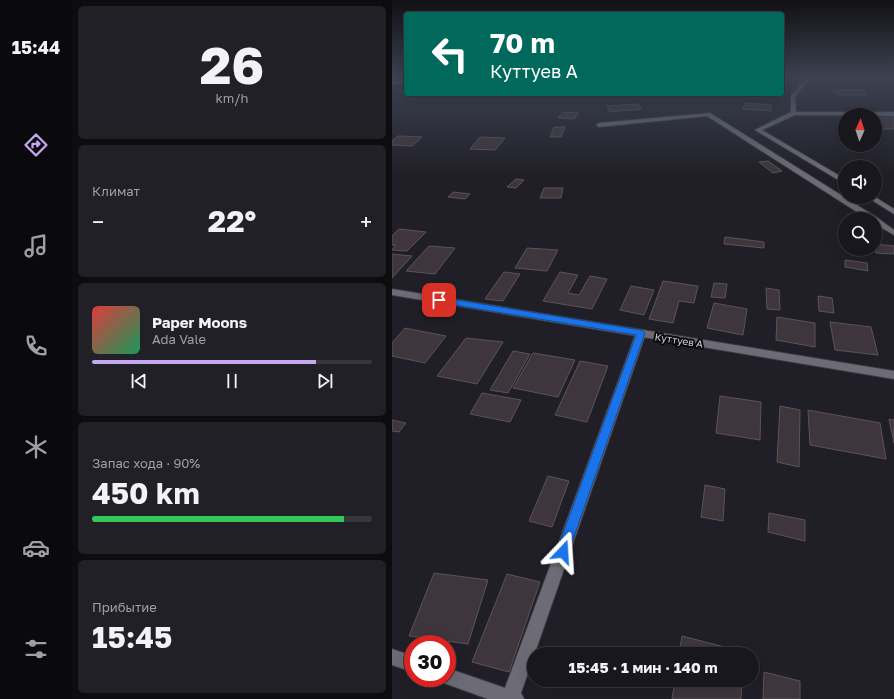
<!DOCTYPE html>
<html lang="ru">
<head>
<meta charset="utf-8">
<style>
  :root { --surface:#18171d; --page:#212026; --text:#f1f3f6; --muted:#9f9fa4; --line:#36363b; --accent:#c5a6f0 }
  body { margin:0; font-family:"Golos Text",sans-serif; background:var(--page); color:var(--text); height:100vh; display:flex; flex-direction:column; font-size:15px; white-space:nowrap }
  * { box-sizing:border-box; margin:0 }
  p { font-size:13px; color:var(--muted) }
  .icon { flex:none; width:22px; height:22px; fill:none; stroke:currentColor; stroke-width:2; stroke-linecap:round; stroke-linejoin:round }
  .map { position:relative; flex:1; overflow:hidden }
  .side { display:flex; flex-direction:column; gap:6px; padding:6px; background:#0d0d10; width:320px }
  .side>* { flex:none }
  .guide { position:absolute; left:12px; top:12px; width:380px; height:84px; border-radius:4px; box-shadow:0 4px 16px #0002,0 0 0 1px var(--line); background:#00695c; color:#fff; overflow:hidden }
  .needle { width:26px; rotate:3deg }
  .fabs { position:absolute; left:446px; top:108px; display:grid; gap:8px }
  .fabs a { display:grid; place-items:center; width:44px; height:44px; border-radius:50%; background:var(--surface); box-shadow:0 4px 16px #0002,0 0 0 1px var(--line); font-size:20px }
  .speed { position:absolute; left:12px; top:635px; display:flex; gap:8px; font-size:20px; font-weight:700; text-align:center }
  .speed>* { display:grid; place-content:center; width:52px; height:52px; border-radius:50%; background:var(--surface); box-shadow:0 4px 16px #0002,0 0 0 1px var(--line); line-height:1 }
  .speed .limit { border:6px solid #d22; background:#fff; color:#111 }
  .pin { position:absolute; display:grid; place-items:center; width:34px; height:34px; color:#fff; margin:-17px; border-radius:8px; box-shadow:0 2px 6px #0006 }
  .me { position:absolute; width:44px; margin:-22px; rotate:20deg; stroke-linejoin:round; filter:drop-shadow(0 0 3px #0008) }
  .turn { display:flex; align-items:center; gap:14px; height:84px; padding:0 20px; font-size:18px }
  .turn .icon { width:52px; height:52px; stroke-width:2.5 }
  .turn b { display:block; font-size:28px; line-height:34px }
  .big { font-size:30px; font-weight:700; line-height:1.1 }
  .side .tile { flex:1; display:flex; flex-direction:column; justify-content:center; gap:6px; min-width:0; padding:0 14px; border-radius:6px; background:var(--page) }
  .side .dial { align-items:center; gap:0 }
  .dial b { font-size:52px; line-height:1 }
  .song { display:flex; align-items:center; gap:12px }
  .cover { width:48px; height:48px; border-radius:6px; background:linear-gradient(135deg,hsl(0 70% 55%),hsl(150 70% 35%)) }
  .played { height:4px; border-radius:2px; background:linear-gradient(90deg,var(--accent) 80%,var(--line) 80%) }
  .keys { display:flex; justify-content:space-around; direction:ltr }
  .heat { display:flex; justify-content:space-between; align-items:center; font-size:22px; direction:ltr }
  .charge { height:6px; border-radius:3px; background:linear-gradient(90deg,#34c759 90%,var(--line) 0) }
  .trip { position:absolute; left:135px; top:647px; width:232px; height:40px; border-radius:20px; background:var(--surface); box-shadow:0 4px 16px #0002,0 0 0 1px var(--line); font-weight:700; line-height:40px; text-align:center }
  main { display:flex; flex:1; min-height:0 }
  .tabs { display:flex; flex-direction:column; width:72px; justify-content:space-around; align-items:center; background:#0a090c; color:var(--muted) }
  .tabs .icon { width:28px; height:28px }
  .tabs .selected { color:var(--accent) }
  .tabs b { font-size:18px; color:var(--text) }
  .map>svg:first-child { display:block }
  .building { fill:#3e363c; stroke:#5c5359 }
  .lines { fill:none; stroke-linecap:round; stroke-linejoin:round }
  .minor-casing { stroke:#3b3a40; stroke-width:2 }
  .tertiary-casing { stroke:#3b3a40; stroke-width:2 }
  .minor { fill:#6d6c76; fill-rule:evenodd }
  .tertiary { fill:#6d6c76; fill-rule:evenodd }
  .route { fill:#1a73e8; stroke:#114b97 }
  .labels { text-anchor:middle; stroke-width:4; stroke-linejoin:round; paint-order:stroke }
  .street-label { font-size:10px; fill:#d5d4da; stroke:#0a090d }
</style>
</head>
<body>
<main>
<nav class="tabs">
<b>15:44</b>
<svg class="icon selected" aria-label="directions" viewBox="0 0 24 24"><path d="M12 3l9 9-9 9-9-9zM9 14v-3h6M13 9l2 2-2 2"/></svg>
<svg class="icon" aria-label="music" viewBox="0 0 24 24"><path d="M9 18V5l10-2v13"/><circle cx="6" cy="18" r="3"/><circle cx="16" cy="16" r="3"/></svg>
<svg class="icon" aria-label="phone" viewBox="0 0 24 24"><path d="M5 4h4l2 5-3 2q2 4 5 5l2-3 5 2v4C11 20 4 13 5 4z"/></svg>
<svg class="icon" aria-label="climate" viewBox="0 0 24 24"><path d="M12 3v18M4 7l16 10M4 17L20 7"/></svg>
<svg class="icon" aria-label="car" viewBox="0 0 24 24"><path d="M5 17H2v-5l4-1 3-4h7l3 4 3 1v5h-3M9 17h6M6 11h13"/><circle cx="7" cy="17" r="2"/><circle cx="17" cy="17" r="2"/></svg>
<svg class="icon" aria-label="filters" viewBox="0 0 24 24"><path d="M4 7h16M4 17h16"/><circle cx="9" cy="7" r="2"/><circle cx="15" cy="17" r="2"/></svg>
</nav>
<section class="side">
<div class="tile dial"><b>26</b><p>km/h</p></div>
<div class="tile"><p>Климат</p>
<div class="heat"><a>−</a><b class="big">22°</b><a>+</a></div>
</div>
<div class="tile">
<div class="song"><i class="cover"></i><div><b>Paper Moons</b><p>Ada Vale</p></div></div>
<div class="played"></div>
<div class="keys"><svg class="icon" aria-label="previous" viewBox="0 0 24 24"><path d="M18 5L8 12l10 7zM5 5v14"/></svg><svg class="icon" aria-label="pause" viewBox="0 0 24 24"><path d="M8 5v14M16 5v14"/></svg><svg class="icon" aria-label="next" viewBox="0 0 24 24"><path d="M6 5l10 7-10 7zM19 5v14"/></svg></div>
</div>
<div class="tile"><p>Запас хода · 90%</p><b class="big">450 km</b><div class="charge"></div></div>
<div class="tile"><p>Прибытие</p><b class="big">15:45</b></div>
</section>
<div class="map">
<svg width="502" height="699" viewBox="0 0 502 699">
  <rect width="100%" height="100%" fill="#201f27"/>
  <g class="building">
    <polygon points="441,90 471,90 475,95 447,95"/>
    <polygon points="354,103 379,105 379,111 351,109"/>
    <polygon points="246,104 250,109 218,112 215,106"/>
    <polygon points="171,112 187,113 182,119 166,118"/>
    <polygon points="483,118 502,118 502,129 485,129"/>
    <polygon points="162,127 173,127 169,137 158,137"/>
    <polygon points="6,136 30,137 20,146 0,145 0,141"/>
    <polygon points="88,137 113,138 103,150 78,149"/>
    <polygon points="376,161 390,171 381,173 367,162"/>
    <polygon points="124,179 132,180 124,188 115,187"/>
    <polygon points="152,188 171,188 169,198 148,198"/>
    <polygon points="61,192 78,194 73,199 56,197"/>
    <polygon points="7,229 34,232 15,251 0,250 4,245 0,245 0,236"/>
    <polygon points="333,237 372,242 372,248 332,244"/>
    <polygon points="483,244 502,246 502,254 484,253"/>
    <polygon points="37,246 63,248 43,274 14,271"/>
    <polygon points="135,248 166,250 155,271 123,268"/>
    <polygon points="0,254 20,256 0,278"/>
    <polygon points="453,260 475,263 476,271 453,267"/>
    <polygon points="112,272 128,274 111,301 93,299"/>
    <polygon points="168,272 186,275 176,293 187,295 198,276 215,279 200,309 151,301"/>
    <polygon points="271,281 306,286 302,303 287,301 281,323 257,319"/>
    <polygon points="322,283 335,284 333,298 319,297"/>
    <polygon points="239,286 262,290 252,315 228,310"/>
    <polygon points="374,288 387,290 388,310 375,309"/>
    <polygon points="426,296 440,298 442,313 427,311"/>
    <polygon points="322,303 355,309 351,335 315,328"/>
    <polygon points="385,317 423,323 423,347 384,340"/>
    <polygon points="438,322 479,327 486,355 443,350"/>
    <polygon points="13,328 54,336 33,363 0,356 0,343"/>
    <polygon points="74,338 111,342 85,384 45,376"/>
    <polygon points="121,351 138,354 116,393 98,390"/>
    <polygon points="141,353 183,360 166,397 121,388"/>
    <polygon points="188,361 216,366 195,422 163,415"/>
    <polygon points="90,393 129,400 118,422 78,414"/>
    <polygon points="328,396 369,402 368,440 324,433"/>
    <polygon points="388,406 408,410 407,467 385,462"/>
    <polygon points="416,410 488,423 494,459 418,445"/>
    <polygon points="497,419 502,420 502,443"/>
    <polygon points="0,420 14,423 7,432 0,431"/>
    <polygon points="156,476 177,481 160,527 137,521"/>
    <polygon points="313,485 333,489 331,521 309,517"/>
    <polygon points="377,513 413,520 413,541 376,532"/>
    <polygon points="42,573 96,580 76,644 17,636"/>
    <polygon points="115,574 148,582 117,672 80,662"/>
    <polygon points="290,636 352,652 352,654 287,654"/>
    <polygon points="372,672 408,681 408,699 371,699"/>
    <polygon points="283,680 350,680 349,699 280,699"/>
  </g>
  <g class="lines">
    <defs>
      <g id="minor">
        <polygon points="415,77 419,77 403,96 404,112 502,112 502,116 403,115 370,130 453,179 453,184 363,130 399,112 399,96"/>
        <polygon points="14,80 14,82 0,84 0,82"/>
        <polygon points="318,113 484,217 502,230 502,235 483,224 483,219 476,219 315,116 207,127 204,125 207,123"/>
        <polygon points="475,197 483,197 502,209 502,214"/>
        <polygon points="249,330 254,333 129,693 132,699 96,699 49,682 47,678 55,678 55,668 113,688 244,333"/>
        <polygon points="0,649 21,656 21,672 0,665"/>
      </g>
      <polygon id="tertiary" points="0,289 502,371 502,379 0,295"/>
    </defs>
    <use href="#minor" class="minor-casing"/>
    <use href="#tertiary" class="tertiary-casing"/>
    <use href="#minor" class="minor"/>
    <use href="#tertiary" class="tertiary"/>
  </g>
  <linearGradient id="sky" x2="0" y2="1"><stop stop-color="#121115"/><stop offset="0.44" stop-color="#3c4252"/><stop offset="1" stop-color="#3c4252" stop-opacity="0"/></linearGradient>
  <rect width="502" height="175" fill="url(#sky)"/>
  <polygon class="route" points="47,297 249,330 253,333 175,557 171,558 166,557 164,552 244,335 44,302 44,298"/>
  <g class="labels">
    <g class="street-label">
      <text transform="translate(287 340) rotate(9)" y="4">Куттуев А</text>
    </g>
  </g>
</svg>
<div class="fabs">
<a><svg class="needle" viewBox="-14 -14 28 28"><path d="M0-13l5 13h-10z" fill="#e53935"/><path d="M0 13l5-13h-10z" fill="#9f9fa4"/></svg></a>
<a><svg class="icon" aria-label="sound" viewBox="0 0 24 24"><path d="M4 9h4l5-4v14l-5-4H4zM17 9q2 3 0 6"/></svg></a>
<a><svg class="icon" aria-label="search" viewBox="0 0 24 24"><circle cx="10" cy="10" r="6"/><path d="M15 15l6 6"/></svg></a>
</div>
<div class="speed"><div class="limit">30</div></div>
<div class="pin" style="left:47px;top:300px;background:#d93025"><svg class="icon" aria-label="arrive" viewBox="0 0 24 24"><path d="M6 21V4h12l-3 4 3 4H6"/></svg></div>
<svg class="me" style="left:171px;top:552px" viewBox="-20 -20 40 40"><path d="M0-17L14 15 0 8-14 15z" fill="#1a73e8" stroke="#fff" stroke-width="4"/></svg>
<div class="trip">15:45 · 1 мин · 140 m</div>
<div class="guide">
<div class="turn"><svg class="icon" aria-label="left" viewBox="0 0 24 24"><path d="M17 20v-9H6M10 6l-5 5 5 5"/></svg><div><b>70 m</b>Куттуев А</div></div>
</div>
</div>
</main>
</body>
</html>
